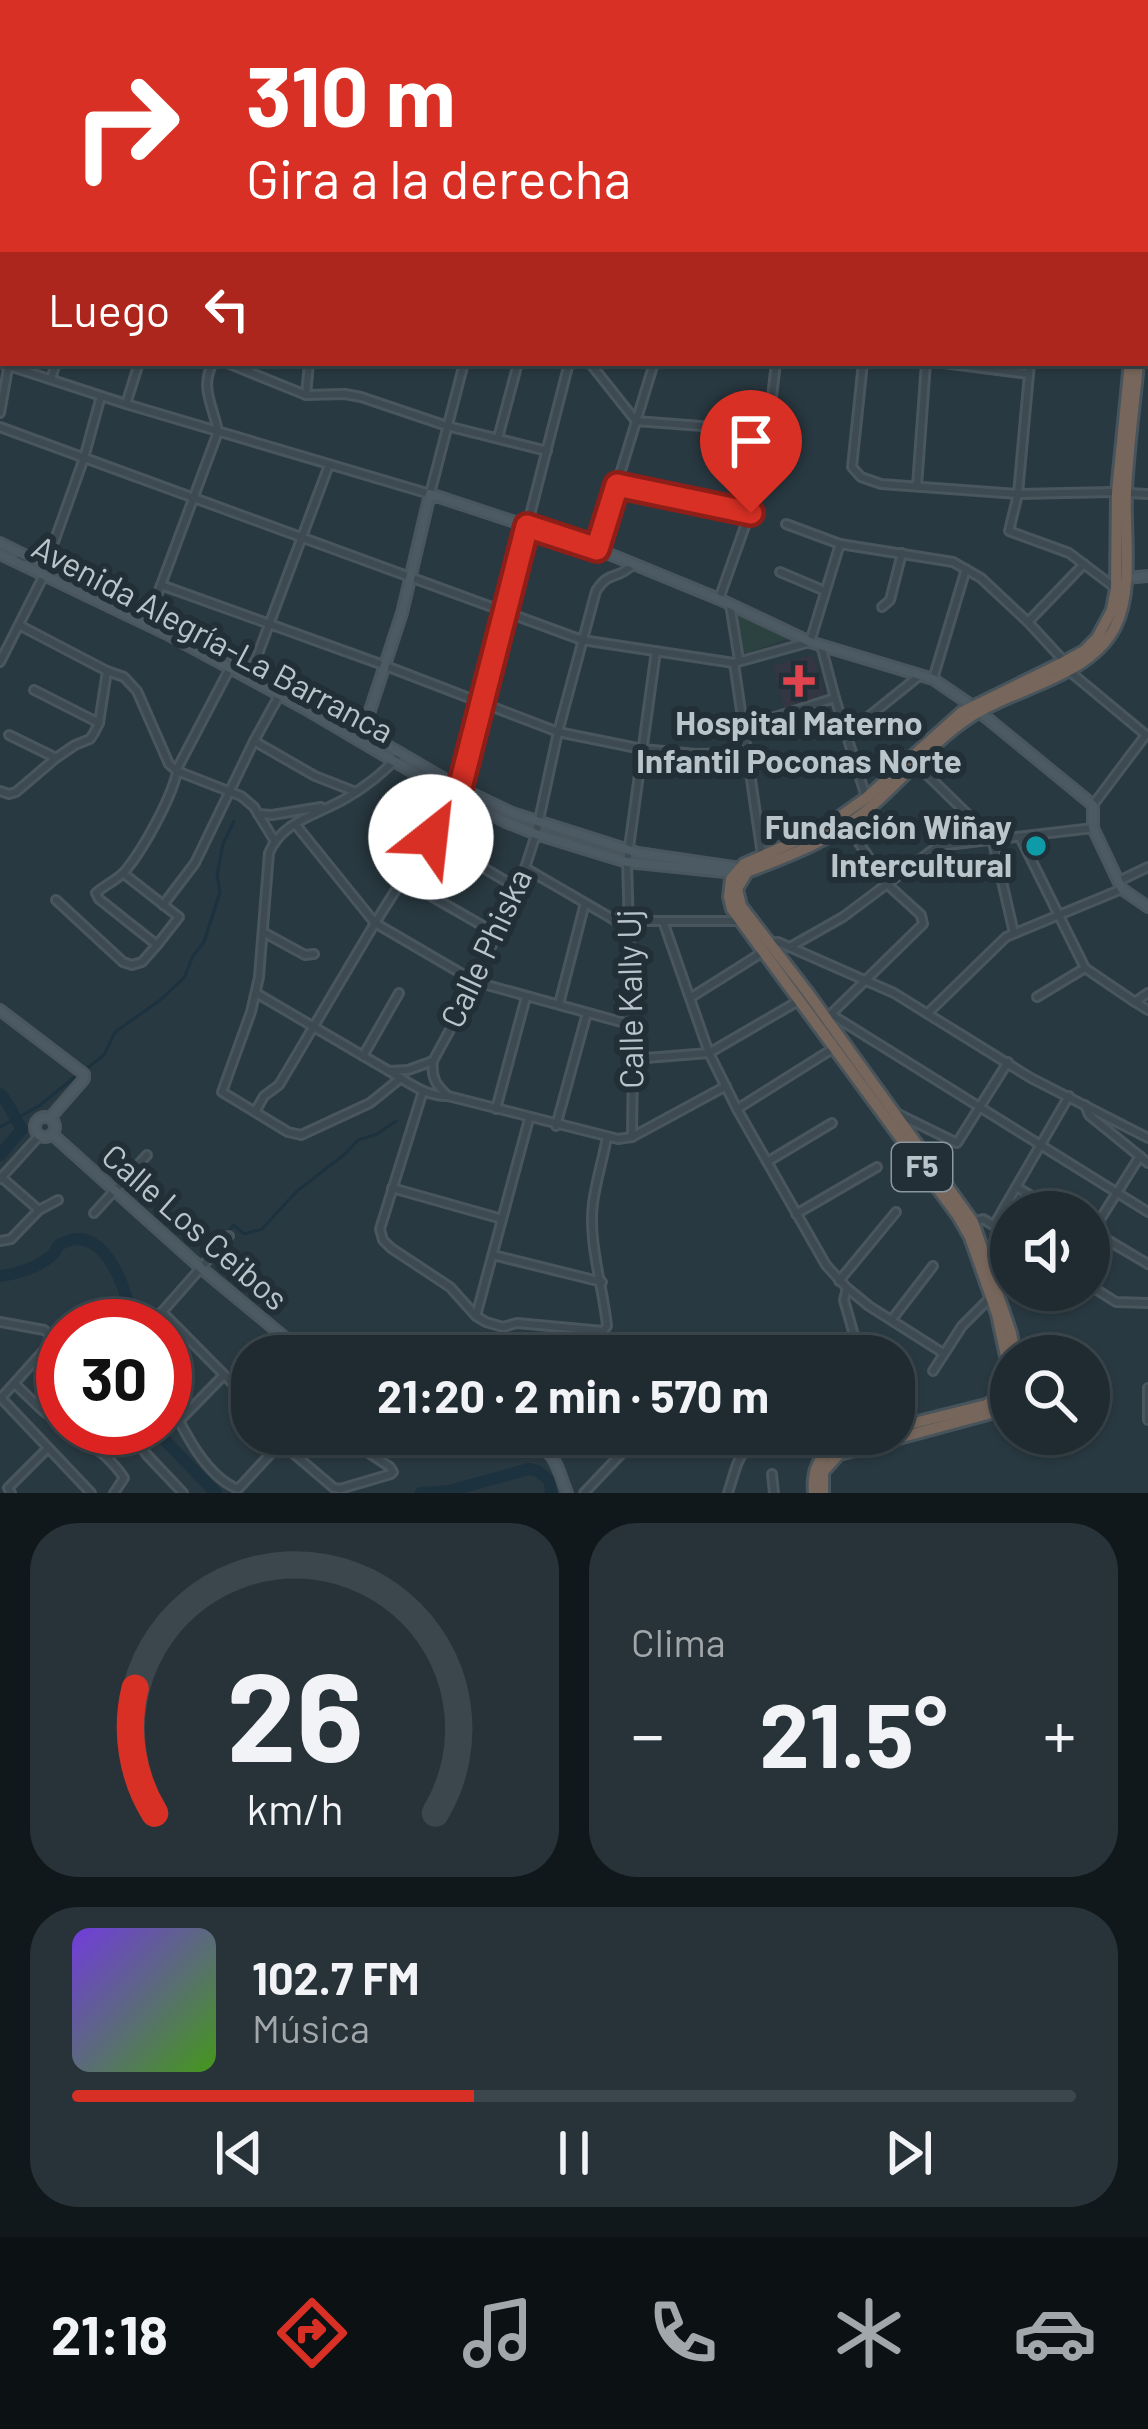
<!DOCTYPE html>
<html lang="es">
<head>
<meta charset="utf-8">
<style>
  :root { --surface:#1f2b31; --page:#273339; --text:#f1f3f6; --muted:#a1a7ab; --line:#3c474d; --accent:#d93025 }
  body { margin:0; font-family:Barlow,sans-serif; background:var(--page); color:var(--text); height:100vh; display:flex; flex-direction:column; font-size:45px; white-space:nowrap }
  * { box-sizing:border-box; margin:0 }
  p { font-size:39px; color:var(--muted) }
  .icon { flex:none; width:66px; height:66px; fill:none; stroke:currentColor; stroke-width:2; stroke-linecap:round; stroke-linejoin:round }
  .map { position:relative; height:1493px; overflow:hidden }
  .sheet { display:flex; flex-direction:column; gap:30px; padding:30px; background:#11181b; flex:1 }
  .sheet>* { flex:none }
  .banner { position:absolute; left:0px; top:0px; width:1149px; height:366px; box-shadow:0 3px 9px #0004,0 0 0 3px var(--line); background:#d93025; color:#fff; overflow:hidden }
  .fabs { position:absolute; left:990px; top:1191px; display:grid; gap:24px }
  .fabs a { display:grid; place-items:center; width:120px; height:120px; border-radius:50%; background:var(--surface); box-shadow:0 3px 9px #0004,0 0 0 3px var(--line); font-size:60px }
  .speed { position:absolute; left:36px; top:1299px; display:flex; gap:24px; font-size:60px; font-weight:700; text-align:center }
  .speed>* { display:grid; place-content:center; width:156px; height:156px; border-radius:50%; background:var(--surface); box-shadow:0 3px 9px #0004,0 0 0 3px var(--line); line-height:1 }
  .speed .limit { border:18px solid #d22; background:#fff; color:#111 }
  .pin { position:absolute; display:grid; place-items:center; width:102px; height:102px; color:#fff; margin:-123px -51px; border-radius:50% 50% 50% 0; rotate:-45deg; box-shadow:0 0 12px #0007 }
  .pin .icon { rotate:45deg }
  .me { position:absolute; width:132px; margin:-66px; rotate:29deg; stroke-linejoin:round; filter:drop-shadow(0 0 9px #0008) }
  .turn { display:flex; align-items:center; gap:42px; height:252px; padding:0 48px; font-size:54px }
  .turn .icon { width:156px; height:156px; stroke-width:2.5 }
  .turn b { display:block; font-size:84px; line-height:102px }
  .then { display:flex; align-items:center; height:114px; padding:0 48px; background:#0003; gap:24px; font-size:45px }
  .big { font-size:90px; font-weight:700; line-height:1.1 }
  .sheet .card { flex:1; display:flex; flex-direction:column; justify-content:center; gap:18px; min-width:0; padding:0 42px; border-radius:48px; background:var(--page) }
  .sheet .dial { align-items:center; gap:0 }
  .dial svg { height:312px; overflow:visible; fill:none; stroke:var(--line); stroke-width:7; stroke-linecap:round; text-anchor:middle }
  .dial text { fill:var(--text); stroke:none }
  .song { display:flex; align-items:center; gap:36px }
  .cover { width:144px; height:144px; border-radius:18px; background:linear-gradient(135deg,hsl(260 70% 55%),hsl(100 70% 35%)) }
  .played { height:12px; border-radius:6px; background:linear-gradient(90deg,var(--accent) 40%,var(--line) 40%) }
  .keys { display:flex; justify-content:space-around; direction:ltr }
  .heat { display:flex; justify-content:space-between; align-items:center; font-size:66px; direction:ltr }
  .sheet .tiles { flex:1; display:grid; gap:30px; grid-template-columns:1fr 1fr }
  .card:last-child { grid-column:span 2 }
  .trip { position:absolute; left:231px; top:1335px; width:684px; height:120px; border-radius:48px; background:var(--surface); box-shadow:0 3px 9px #0004,0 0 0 3px var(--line); font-weight:700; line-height:120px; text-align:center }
  .dock { display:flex; height:192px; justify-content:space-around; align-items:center; background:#0c1114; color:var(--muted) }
  .dock .icon { width:84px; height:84px }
  .dock .selected { color:var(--accent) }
  .dock b { font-size:54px; color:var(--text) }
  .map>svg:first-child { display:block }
  .medical { fill:#353643 }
  .green { fill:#2b4240 }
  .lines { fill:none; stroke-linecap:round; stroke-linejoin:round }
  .stream { stroke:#1c323f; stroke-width:3 }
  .river { stroke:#1c323f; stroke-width:12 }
  .street-casing { stroke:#4a565e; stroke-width:12 }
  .secondary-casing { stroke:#4a565e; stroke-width:14 }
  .highway-casing { stroke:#48545c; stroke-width:16 }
  .street { stroke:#3d4a51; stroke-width:6 }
  .secondary { stroke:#4c5a64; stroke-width:8 }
  .highway { stroke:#77665b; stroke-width:10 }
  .route-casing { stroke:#8d1f18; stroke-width:30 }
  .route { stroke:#d93025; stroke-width:21 }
  .health-dot { fill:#e0444e; stroke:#222f37; stroke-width:4.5 }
  .culture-dot { fill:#0f9aa8; stroke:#222f37; stroke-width:4.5 }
  .labels { text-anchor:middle; stroke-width:12; stroke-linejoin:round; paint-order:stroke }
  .shield { fill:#222f37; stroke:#8c979f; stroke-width:3 }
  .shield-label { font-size:30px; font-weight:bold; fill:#bac4cb }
  .street-label { font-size:33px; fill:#bac4cb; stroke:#222f37 }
  .poi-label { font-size:33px; font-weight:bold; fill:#bac4cb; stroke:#222f37 }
</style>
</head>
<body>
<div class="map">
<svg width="1148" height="1493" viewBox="0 0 1148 1493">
  <rect width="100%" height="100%" fill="#293941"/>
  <polygon class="medical" points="813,655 825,696 784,707 773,666"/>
  <polygon class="green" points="739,615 788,639 741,655 736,618"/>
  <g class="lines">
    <g class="stream">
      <polyline points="86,1069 104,1055 115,1032 159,1001 184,978 193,956 204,942 220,892 217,875 223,844 234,821"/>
      <polyline points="0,1127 39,1106 76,1076"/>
      <polyline points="202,1261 234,1225 244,1234 262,1229 296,1192 346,1153 358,1140 377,1134 396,1121"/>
      <polyline points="144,1326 194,1269"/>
    </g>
    <g class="river">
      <path d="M0,1094C11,1105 13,1117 22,1129L0,1155"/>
      <path d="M0,1276C18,1274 39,1267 52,1255C61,1246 53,1247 65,1242C107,1224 129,1296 133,1326"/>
      <polyline points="153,1428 216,1493"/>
      <polyline points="421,1493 449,1491 529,1469 538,1471 550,1481 551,1493"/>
    </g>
    <defs>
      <g id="street">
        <polyline points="842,3 845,0"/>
        <polyline points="1146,178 1148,179"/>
        <polyline points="0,227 3,227"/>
        <polyline points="0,363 126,404 430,494 464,363"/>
        <polyline points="227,363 306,395 345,394 361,397 447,426 547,451"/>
        <polyline points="412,363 430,363"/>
        <polyline points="590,363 636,421 768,431"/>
        <polyline points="863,363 852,467 861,477 881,484 1018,494 1114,492"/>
        <polyline points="943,363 1029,374"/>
        <polyline points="1030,363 1018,494 1009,531 1069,553 1114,587"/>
        <polyline points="51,379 56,363"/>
        <polyline points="306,395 309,363"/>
        <polyline points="126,404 139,363"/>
        <polyline points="0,413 9,363"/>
        <polyline points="0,427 582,640 734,663 810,642 840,544"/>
        <polyline points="498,438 518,363"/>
        <polyline points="617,485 751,513"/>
        <polyline points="917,486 926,363"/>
        <polyline points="1128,493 1148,494"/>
        <polyline points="786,524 840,544 953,562 981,578 1028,622 1063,660"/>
        <polyline points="597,549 654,363"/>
        <polyline points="14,561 47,551 53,545 84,458 101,396"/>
        <polyline points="780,572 825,591"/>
        <polyline points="161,585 386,666 558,732 642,749 696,754 747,753"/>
        <polyline points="719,599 755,498 768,431 776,363"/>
        <polyline points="730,604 739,660"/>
        <polyline points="882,607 890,600 902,553"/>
        <path d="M148,620L218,432C214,407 199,388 213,363"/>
        <polyline points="1028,622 1084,564"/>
        <polyline points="821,645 835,698"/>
        <polyline points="0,662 44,575"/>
        <polyline points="734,663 762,855"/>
        <polyline points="107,671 124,677 137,691 169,764 177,771 241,796 254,807 274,840"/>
        <polyline points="1069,671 1146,735"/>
        <polyline points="249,678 329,465"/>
        <polyline points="933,679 966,569"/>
        <polyline points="34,690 99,723"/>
        <polyline points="743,727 835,698 866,797"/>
        <polyline points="847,734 919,676"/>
        <polyline points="9,735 56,758"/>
        <polyline points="254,741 281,692"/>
        <path d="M401,753C387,770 366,786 348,797C321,814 282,820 269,853L259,977L251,1012L222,1092L288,1132L301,1135L370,1103L401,1078"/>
        <polyline points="917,765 992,838 1014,933"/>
        <polyline points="0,791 9,794 16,792 56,758 75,745 90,739 94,733 99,723 107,671 19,625"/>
        <polyline points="1093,805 1145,736"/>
        <polyline points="258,814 272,815 321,807"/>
        <polyline points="296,825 375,923 476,982 632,1025"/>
        <polyline points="431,837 516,887"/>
        <polyline points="1020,837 1085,968 1135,1002 1148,993"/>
        <polyline points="525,868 630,929"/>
        <polyline points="124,874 179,917 157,945"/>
        <polyline points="403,880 497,934"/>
        <polyline points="1119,881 1148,867"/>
        <path d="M56,900L123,962L132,965L142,962L157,945L99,899L96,893C105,885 119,879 126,870C144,848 174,794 178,767L230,668"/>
        <polyline points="163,905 195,863 254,741 315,776 356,792"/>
        <polyline points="630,921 737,921"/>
        <polyline points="663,921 709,1053 737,1109 826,1265 847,1288 869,1306 943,1353"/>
        <polyline points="263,932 305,955 314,954"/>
        <polyline points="769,943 778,942 894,993 1031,1078 1148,1138"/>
        <polyline points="790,947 843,917 938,846 1093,828"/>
        <polyline points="256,993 389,1071 408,1070 433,1061"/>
        <polyline points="1037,997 1085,968"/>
        <polyline points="690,998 763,952"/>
        <polyline points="1135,1002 1148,1010"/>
        <polyline points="559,1004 585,903"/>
        <polyline points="929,1012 1006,937 1122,889"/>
        <polyline points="832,1015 1148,1212"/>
        <polyline points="829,1016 923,924 921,915 887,884 848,827"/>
        <polyline points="363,1056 399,993"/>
        <polyline points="633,1059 709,1053 800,1000"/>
        <path d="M389,1071C408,1082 426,1097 448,1096L618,1139L632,1137L726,1086"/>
        <path d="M423,1091L380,1229L383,1240L391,1248L450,1287L476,1316L486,1322L503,1327L517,1323L603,1331L607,1326C603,1286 588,1243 593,1203C596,1181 603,1159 607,1137"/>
        <path d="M448,1096C436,1085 431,1078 433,1061L476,982L525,868L536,834L558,732L596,591C610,569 617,581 632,565"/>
        <polyline points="1085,1105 1089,1115 1148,1163"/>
        <polyline points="496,1109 526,997"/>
        <polyline points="737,1109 834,1048"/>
        <polyline points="255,1112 264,1096 279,1085 375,923 460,788 569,363"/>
        <polyline points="898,1114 957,1143 1008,1062"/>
        <polyline points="556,1126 587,1013"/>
        <polyline points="632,1137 633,1059 627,862 656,651"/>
        <polyline points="767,1162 832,1123"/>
        <polyline points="1,1177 39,1210"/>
        <polyline points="0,1179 40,1135"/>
        <polyline points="1016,1187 1060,1212"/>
        <polyline points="392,1188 502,1219"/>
        <polyline points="94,1213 147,1155"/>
        <polyline points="796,1214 877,1167"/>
        <polyline points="973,1222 983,1219 1011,1236"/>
        <polyline points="994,1225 1069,1096"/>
        <polyline points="1089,1229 1148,1264"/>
        <polyline points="229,1236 162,1312 252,1403"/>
        <polyline points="1089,1237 1140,1156"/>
        <polyline points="0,1241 11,1239 39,1210 58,1200"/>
        <polyline points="493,1255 602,1282"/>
        <polyline points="839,1281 896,1212"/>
        <polyline points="1089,1285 1116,1302 1148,1303"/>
        <polyline points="847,1288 844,1300 860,1356"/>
        <polyline points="476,1316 529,1119"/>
        <polyline points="893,1318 933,1266"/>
        <polyline points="0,1322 44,1330 63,1344"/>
        <polyline points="150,1326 162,1312"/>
        <polyline points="430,1339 444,1356"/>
        <polyline points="933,1371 962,1326 991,1297"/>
        <polyline points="16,1385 42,1410 63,1425"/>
        <polyline points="1148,1388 1148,1420"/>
        <path d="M165,1393C181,1425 204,1476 238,1489L289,1434"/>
        <polyline points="0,1397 91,1493"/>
        <polyline points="1,1398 55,1338"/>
        <polyline points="179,1421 223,1376"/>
        <path d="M67,1428C89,1443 110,1456 124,1478L114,1493"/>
        <polyline points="127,1428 147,1455 183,1493"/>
        <polyline points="283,1434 287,1448 334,1488 340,1489 391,1474 393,1472 390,1467 340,1434"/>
        <polyline points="772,1474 774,1493"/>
        <polyline points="11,1493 8,1488 48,1448"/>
        <polyline points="584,1493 623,1452 633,1434"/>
        <path d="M728,1493C742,1448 738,1449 783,1434"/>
      </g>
      <g id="secondary">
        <polyline points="0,543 254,668 460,788 512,813 638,853 740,868"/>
        <polyline points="0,554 169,635 304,708 455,797 506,822 536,834 627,862 734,873"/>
        <polyline points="1126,578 1148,576"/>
        <polyline points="360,741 402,613 430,494 597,549 719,599 810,642 933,679 971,705 1093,805 1093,828 1122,889 1148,907"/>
        <polyline points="0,1010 84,1074 84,1079 50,1118"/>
        <circle cx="45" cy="1127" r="10"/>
        <polyline points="52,1134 201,1268 307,1356"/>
        <path d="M430,1434C442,1440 454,1444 468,1445C494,1446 533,1429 552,1457C559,1467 562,1481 567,1493"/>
      </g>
      <g id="highway">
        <polyline points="1146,264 1148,259"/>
        <polyline points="1146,289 1148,282"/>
        <path d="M1015,1356L1011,1333L973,1222L808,993L741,906L737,889L747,872C788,856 825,843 861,815C899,785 929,744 970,717C1014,688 1090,677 1115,627C1134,591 1124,531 1126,491C1128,448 1134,406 1138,363"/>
        <polyline points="894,1428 986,1405 1003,1396 1008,1387 1009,1370 997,1314 970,1237 958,1216 732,909 729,897 731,879 744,864 821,830 866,798 962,712 1064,662 1084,651 1097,638 1112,610 1116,589 1117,492 1130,363"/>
        <path d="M814,1493C810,1452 837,1443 871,1434"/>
        <polyline points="823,1493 823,1472 839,1454 995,1412 1011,1398"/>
      </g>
    </defs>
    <use href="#street" class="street-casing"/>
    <use href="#secondary" class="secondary-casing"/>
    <use href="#highway" class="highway-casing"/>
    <use href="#street" class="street"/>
    <use href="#secondary" class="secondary"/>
    <use href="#highway" class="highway"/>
  </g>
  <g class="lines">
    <defs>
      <polyline id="route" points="431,837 460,788 527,526 597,549 617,485 751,513"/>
    </defs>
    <use href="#route" class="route-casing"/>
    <use href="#route" class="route"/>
  </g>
  <path class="health-dot" d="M793 663h12v12h12v12h-12v12h-12v-12h-12v-12h12z"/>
  <circle class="culture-dot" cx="1036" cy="846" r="12"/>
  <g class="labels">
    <rect class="shield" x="892" y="1143" width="60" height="48" rx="9"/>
    <g class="shield-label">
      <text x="922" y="1177">F5</text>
    </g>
    <g class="street-label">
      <text transform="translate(213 639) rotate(28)" y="12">Avenida Alegría-La Barranca</text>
      <text transform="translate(486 948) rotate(-65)" y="12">Calle Phiska</text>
      <text transform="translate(630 999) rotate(-91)" y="12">Calle Kally Uj</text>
      <text transform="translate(195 1227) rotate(41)" y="12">Calle Los Ceibos</text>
    </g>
    <g class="poi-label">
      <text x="799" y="735">Hospital Materno<tspan x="799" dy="38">Infantil Poconas Norte</tspan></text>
      <text x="1012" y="839" text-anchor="end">Fundación Wiñay<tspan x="1012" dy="38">Intercultural</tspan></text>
    </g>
  </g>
</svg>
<div class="fabs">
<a><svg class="icon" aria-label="sound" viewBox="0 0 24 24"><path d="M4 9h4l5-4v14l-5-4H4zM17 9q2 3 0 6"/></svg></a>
<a><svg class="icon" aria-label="search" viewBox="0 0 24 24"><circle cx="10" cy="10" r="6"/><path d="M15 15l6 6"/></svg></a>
</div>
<div class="speed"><div class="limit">30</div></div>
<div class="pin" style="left:751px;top:513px;background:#d93025"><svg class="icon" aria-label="arrive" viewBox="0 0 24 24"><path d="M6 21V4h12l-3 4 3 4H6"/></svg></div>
<svg class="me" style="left:431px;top:837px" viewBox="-20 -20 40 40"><circle r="19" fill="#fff"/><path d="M0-13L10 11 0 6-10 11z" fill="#d93025"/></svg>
<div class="trip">21:20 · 2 min · 570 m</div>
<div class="banner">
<div class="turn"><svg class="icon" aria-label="right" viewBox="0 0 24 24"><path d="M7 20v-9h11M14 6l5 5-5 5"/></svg><div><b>310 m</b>Gira a la derecha</div></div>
<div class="then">Luego<svg class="icon" aria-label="left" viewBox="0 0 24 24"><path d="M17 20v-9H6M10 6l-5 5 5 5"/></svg></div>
</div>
</div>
<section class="sheet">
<div class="tiles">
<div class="card dial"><svg viewBox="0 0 100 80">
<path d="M14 69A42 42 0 1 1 86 69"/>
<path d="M14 69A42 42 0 0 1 9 37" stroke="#d93025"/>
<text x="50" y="56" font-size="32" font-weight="700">26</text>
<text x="50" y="72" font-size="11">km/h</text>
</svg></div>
<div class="card"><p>Clima</p>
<div class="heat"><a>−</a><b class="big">21.5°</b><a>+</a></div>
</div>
<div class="card">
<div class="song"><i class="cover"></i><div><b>102.7 FM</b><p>Música</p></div></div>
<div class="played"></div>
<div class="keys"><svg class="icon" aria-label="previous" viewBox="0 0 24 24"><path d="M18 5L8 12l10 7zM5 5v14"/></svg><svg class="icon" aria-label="pause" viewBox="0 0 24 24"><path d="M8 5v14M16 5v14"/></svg><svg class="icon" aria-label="next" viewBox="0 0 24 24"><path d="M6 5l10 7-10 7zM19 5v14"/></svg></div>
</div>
</div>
</section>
<nav class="dock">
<b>21:18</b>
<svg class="icon selected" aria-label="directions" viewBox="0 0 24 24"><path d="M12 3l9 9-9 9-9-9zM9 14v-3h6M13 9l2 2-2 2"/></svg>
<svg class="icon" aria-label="music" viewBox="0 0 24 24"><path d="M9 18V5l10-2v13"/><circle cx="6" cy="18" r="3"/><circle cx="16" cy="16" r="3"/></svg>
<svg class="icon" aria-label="phone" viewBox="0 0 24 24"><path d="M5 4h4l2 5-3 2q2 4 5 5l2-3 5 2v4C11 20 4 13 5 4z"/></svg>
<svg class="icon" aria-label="climate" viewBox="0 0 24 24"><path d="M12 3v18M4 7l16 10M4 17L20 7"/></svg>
<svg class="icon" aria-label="car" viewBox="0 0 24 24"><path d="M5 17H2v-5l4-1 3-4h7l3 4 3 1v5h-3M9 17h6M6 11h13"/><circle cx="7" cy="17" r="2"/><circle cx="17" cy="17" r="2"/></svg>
</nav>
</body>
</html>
